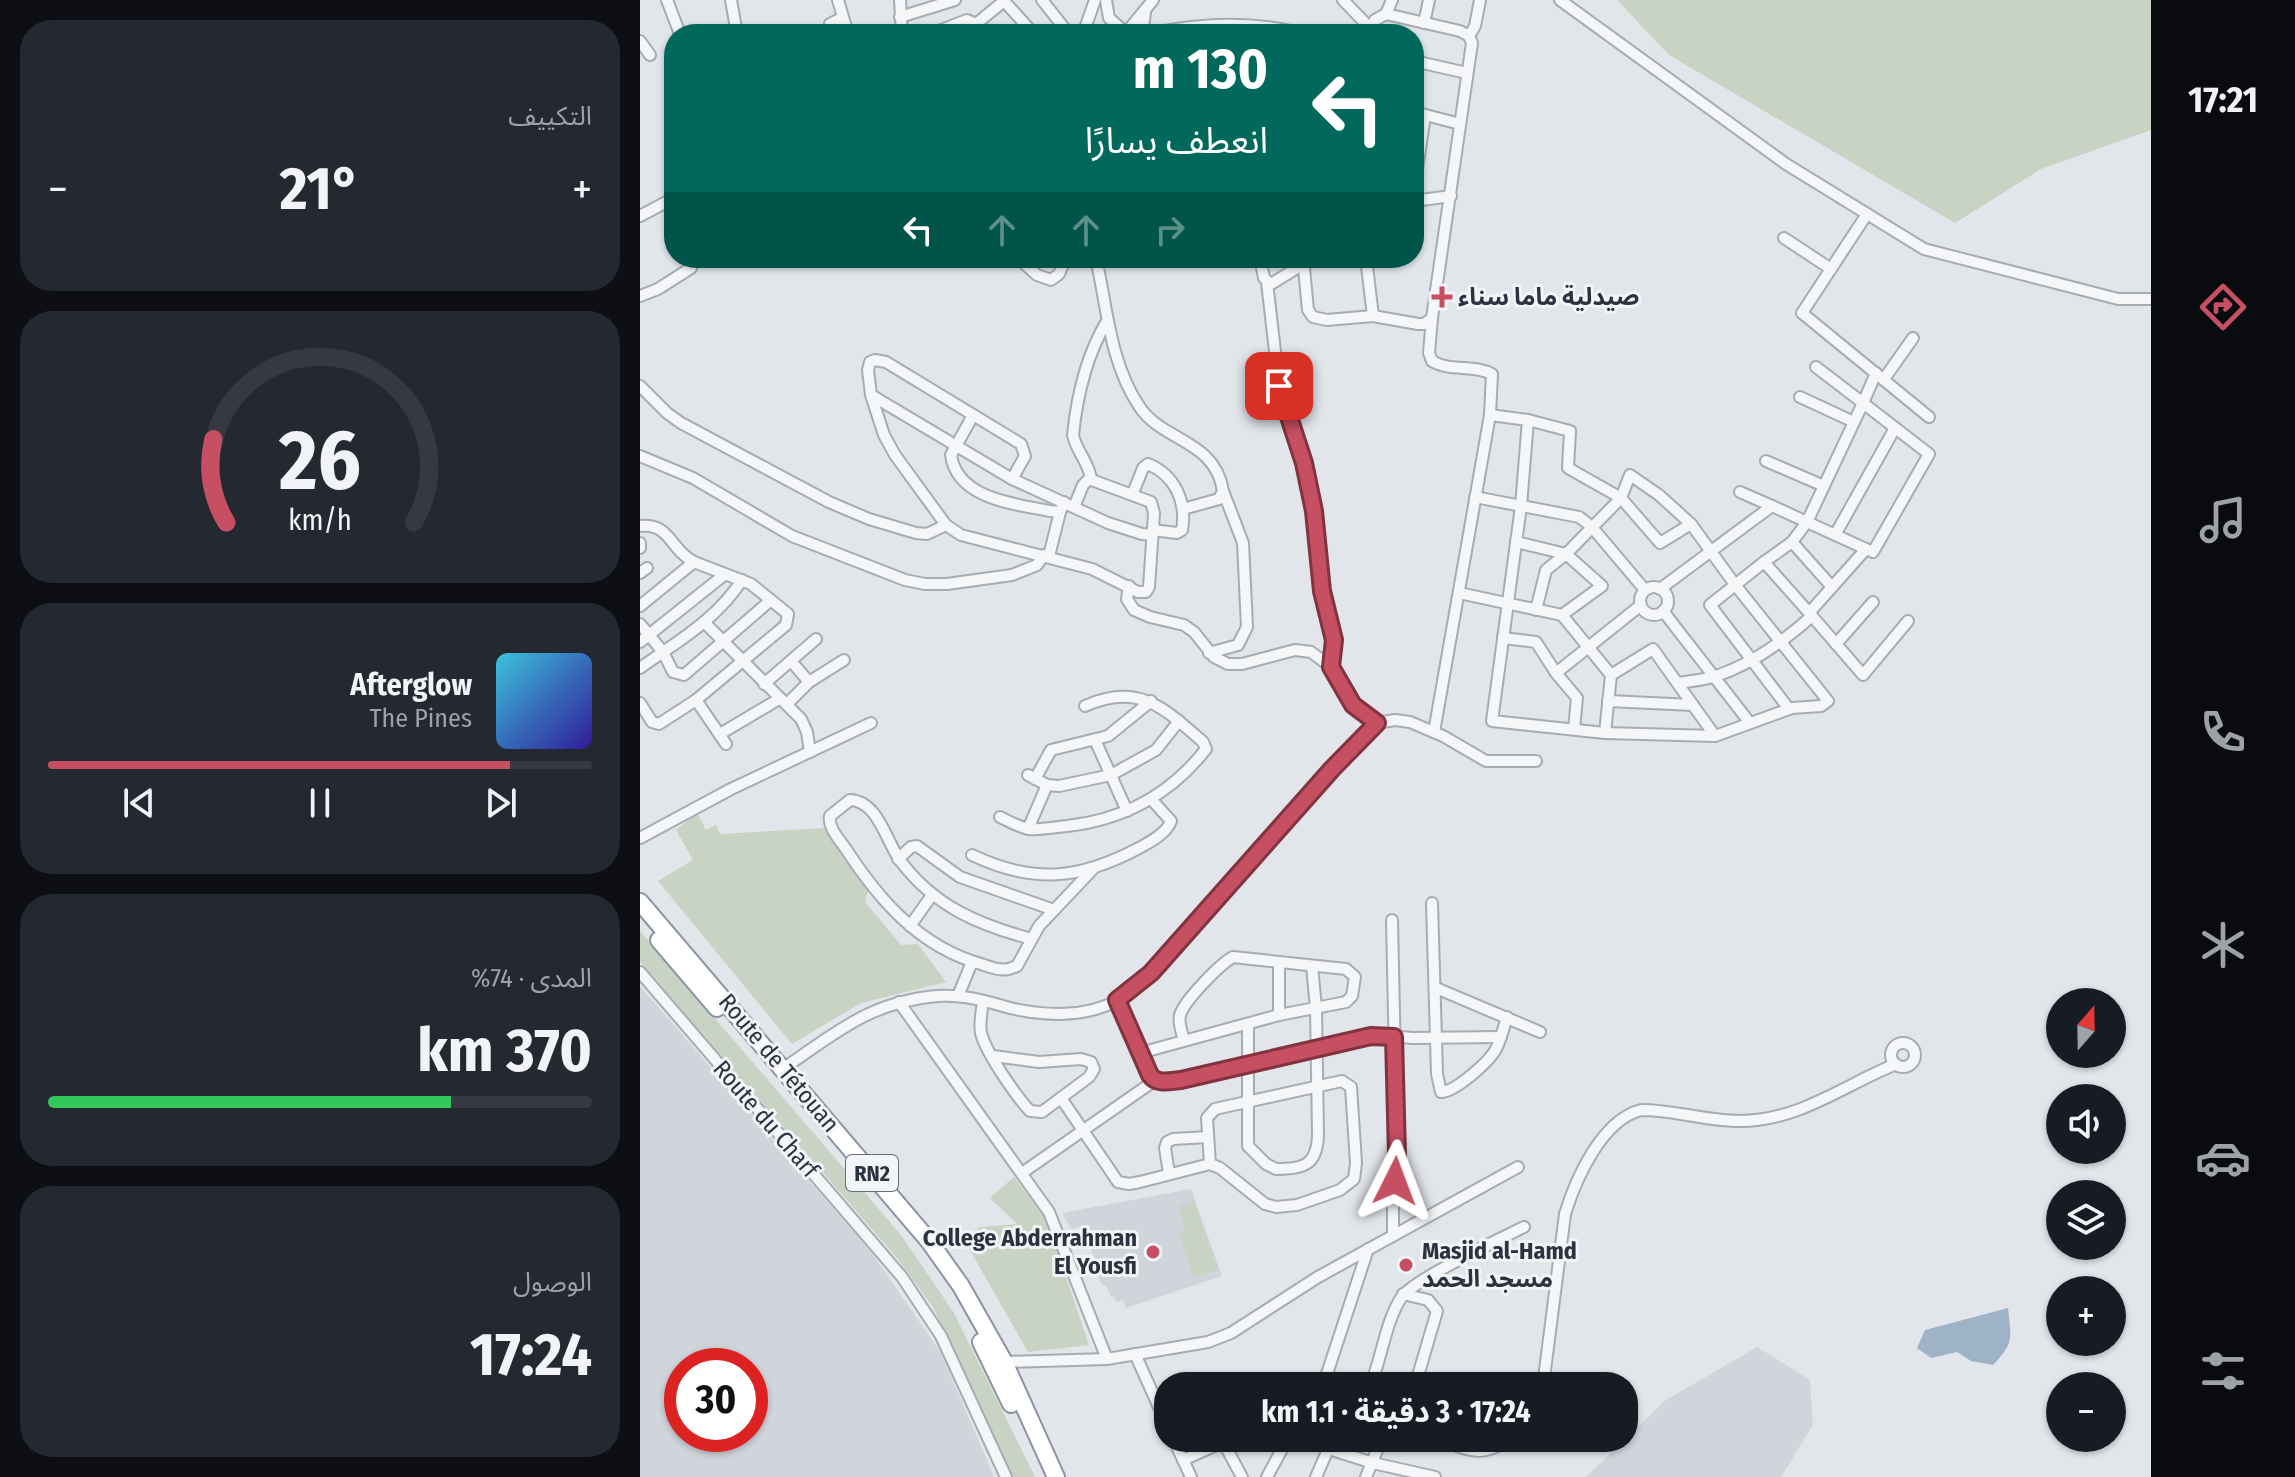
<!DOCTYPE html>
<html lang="ar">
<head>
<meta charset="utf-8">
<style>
  :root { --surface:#171b24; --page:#242831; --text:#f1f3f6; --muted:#9ea1a6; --line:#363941; --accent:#c64f62 }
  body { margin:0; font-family:"Fira Sans Condensed","Noto Sans Arabic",sans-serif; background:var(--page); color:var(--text); direction:rtl; height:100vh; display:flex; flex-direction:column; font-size:30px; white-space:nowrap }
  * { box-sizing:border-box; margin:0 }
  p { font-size:26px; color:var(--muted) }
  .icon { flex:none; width:44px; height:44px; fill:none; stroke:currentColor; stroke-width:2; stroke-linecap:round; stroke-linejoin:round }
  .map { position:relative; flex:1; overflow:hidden; direction:ltr }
  .details { display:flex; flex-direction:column; gap:20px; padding:20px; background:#0d0f14; width:640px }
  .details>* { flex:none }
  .guide { position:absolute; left:24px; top:24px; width:760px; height:244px; border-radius:32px; box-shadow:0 2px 6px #0004; direction:rtl; background:#00695c; color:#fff; overflow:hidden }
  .needle { width:52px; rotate:20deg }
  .tools { position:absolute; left:1406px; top:988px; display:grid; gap:16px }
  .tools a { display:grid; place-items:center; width:80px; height:80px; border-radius:50%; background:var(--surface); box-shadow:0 2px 6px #0004; font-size:40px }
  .speed { position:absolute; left:24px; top:1348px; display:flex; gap:16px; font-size:40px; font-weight:700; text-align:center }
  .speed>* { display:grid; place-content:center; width:104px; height:104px; border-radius:50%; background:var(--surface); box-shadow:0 2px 6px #0004; line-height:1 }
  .speed .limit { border:12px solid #d22; background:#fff; color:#111 }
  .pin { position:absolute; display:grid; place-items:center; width:68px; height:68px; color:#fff; margin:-34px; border-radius:16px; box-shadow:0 4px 12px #0006 }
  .me { position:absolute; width:88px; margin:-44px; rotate:3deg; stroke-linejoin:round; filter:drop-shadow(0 0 6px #0008) }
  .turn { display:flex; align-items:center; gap:28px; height:168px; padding:0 24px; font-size:36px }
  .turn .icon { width:104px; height:104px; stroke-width:2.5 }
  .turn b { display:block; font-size:56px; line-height:68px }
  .lanes { display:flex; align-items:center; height:76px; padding:0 24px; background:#0003; justify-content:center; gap:40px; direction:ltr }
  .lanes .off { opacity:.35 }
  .big { font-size:60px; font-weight:700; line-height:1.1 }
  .details .tile { flex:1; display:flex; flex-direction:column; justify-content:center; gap:12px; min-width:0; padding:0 28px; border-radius:32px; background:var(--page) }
  .details .dial { align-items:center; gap:0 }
  .dial svg { height:208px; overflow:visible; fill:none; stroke:var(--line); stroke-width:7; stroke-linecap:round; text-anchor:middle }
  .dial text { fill:var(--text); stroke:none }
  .song { display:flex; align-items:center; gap:24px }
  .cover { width:96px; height:96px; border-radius:12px; background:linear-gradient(135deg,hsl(190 70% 55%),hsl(250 70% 35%)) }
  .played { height:8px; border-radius:4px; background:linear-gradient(90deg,var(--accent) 85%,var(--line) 85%) }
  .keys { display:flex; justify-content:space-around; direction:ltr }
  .heat { display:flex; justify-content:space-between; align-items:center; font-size:44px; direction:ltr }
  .charge { height:12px; border-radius:6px; background:linear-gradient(90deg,#34c759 74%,var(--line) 0) }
  .trip { position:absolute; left:514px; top:1372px; width:484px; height:80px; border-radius:32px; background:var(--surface); box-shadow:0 2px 6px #0004; font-weight:700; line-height:80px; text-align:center; direction:rtl }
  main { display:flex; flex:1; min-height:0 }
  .tabs { display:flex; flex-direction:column; width:144px; justify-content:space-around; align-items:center; background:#090b0e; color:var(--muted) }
  .tabs .icon { width:56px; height:56px }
  .tabs .selected { color:var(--accent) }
  .tabs b { font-size:36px; color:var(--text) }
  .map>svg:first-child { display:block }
  .built { fill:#d0d4db; fill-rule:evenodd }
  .green { fill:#c8d3c4 }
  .water { fill:#9fb3c7 }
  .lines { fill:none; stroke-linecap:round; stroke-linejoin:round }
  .minor-casing { stroke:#a7acb4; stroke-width:14 }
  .highway-casing { stroke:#8a939f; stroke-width:20 }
  .minor { stroke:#f5f6f8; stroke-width:10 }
  .highway { stroke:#fff; stroke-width:16 }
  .route-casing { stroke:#813340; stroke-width:20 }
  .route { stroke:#c64f62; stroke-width:14 }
  .poi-dot { fill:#c64f62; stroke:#f2f4f7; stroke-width:3 }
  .labels { text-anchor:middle; stroke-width:6; stroke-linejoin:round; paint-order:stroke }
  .shield { fill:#f2f4f7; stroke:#676d78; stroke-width:2 }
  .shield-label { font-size:22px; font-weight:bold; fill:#2b3341 }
  .poi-label { font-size:24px; font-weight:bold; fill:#2b3341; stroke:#f2f4f7; text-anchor:start }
  .street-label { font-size:24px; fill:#2b3341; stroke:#f2f4f7 }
</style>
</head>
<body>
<main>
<nav class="tabs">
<b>17:21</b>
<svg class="icon selected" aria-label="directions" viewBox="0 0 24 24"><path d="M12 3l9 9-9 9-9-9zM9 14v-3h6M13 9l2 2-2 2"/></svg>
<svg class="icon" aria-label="music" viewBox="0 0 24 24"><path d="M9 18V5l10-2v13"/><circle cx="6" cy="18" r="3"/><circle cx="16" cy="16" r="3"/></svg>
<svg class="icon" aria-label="phone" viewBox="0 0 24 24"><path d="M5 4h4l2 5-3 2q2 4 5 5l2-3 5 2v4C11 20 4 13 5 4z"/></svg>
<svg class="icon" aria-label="climate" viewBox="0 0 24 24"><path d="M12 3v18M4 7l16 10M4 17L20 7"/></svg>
<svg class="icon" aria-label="car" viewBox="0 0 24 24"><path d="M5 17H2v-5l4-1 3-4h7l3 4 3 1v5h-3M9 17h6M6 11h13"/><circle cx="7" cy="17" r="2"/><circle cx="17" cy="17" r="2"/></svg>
<svg class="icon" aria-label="filters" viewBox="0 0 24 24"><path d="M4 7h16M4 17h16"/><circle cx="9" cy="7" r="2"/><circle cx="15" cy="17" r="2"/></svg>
</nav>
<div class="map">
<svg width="1511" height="1477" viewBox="0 0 1511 1477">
  <rect width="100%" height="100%" fill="#e2e5ea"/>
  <g class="built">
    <path d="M0,986L231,1252L301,1353L354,1477H0ZM42,1366H110V1434H42Z"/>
    <polygon points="551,1189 582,1276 486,1308 483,1300 476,1302 474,1296 471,1297 466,1285 462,1285 458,1276 462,1274 441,1227 431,1229 422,1213"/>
    <polygon points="1117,1347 1170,1380 1173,1425 1141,1477 946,1477 1026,1400"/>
  </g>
  <g class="green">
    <polygon points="977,0 1511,0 1511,130 1401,169 1315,223 1029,55"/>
    <polygon points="57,813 66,830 76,825 80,834 184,828 228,891 225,902 261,945 278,944 306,982 221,1003 152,1044 18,881 53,860 36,830"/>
    <polygon points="0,931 261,1235 314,1313 395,1477 373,1477 293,1307 257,1258 0,962"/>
    <polygon points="374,1177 406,1218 449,1345 388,1352 323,1238 341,1227 377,1224 350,1198"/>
    <polygon points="554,1201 578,1270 554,1278 539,1235 546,1232 538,1207"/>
  </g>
  <path class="water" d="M1368,1308C1371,1338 1375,1342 1353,1365L1331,1361L1317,1352L1291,1358L1277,1348L1285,1330Z"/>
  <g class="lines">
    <defs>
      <g id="minor">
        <polyline points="27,0 40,34"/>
        <polyline points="91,0 97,34"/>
        <polyline points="198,0 208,34"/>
        <polyline points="260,0 262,34"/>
        <polyline points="363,0 394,34"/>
        <polyline points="402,0 429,34"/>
        <polyline points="466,0 469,18 487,34"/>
        <polyline points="703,0 730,28"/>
        <polyline points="920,0 1146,164 1284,249 1478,299 1511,299"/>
        <polyline points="746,14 752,0"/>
        <polyline points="260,17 315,0"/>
        <polyline points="784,23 789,0"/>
        <polyline points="486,33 513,0"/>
        <polyline points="194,34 190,24 202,18"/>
        <polyline points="291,34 327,20 336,24"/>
        <polyline points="344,34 336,24 364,1"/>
        <polyline points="443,34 455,0"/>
        <polyline points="502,34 505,13"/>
        <path d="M509,34C561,23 612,20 663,34"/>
        <polyline points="558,34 592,32 619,34"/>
        <polyline points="829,36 835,26 840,0"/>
        <polyline points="0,41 10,55"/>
        <polyline points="774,61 827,73"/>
        <polyline points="774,112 820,124"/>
        <polyline points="774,190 785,115"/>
        <polyline points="774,201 811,196"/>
        <polyline points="1227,214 1162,313 1289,417"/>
        <polyline points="0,216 34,198"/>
        <polyline points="1144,238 1191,269"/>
        <polyline points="378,258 397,275 411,280 419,274 426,258"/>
        <path d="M456,258C467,307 470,363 499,406C522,442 575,439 583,491L579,499L543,509"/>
        <polyline points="620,258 624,278 631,284 673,258"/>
        <polyline points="663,258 668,310 673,317 687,320 733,316"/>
        <polyline points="726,258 733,316 778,324 784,324 792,318 832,43 829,36 820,31 746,14 735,20 729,34"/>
        <polyline points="627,282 639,386 664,463 674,511 682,591 694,640 691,667"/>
        <polyline points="0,296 18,289 51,268"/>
        <path d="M792,318L789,353L792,361C810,372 834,364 852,374L850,415L794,732"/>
        <polyline points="1176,367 1223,403 1236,373"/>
        <polyline points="1244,379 1273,338"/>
        <polyline points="0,386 27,413 41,423 189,502 229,519 276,533 287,534 306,525"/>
        <polyline points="231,395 372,479 468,523 502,534 512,535"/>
        <polyline points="1160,397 1214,422"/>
        <polyline points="850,415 888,420 881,506 852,721 965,733 1075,736 1152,708 1181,706 1188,701 1096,586 1051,524 1019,495 990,475 981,498 926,554 906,570 896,610"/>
        <path d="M332,417L311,455C317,499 375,504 410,511L420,512L424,502"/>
        <polyline points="888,420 930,431 928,468 981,498 1020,543 1051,524"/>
        <polyline points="0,456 53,478 152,536 265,580 285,584 307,584 372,575 397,565 404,555"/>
        <polyline points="1126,461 1184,486"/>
        <polyline points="372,479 385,456 381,444 246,362 235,360 230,362 228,370 231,395 244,435 255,455 306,525 321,535 452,569 498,592 506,592 509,587 514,513 511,502 449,479 443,485 434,507"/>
        <path d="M451,479C449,462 436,451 433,435C437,396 447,354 467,321"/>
        <polyline points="1100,492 1132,506"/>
        <path d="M493,493L503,468L508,464C535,475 547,502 542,530L537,533L513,530"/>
        <polyline points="835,497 939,517 951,526 1005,590"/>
        <path d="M0,526C31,523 29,549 54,562"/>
        <polyline points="1195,535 1255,428"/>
        <polyline points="876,542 926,554 962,586 922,615"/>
        <polyline points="1152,542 1167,522 1223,403 1289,454 1233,552 1226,549"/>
        <polyline points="0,543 0,548"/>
        <polyline points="409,556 420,512"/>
        <polyline points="1124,562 1152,542 1192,587"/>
        <polyline points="0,573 7,568"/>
        <polyline points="489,586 487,599 494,610 510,617 544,625 554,632 574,657 588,664 602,664 655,650 671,652 691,667 716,708 737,723"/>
        <circle cx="1014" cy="601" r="14"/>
        <polyline points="1020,589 1132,506 1226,549 1169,613"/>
        <polyline points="819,593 922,615 971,675 965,733"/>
        <polyline points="0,606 54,562 111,584 148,614 146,625 56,700 86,744"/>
        <polyline points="1023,611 1110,723"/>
        <polyline points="1172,616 1223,675 1268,621"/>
        <polyline points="64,622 161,719 167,732 170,752"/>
        <path d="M0,624L23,652C53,632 82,611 102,580"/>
        <polyline points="863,638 896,642 916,673 937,698 934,729"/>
        <polyline points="0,642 84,575"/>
        <polyline points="1196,644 1233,602"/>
        <polyline points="569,653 598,645 607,627 603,543 583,491"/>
        <polyline points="151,661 169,682"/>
        <polyline points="0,668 23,652 33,672 44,675 131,600"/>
        <polyline points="916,673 1001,605"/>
        <polyline points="971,675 1013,649 1075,736"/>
        <path d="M1038,683C1050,681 1064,680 1076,676C1112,664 1144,641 1172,616L1124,562L1070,605L1149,709"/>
        <polyline points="124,684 176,639"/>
        <polyline points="968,701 1053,705"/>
        <polyline points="0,703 12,722 19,724 56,700"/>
        <polyline points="147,704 169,682 204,660"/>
        <polyline points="80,734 139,699"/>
        <polyline points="455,740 487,811"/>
        <polyline points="388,775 407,785 419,786 471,775 516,750 539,721"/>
        <polyline points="395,779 411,750 468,736 511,701"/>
        <path d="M360,817C370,822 379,827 389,829C402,830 415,827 427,826C483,820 531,794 566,749L563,742C524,708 499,682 445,706"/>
        <polyline points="388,829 407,785"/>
        <polyline points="0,838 91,789 231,723"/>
        <path d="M332,855C393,884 439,880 499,848C510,842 527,833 531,821L511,799"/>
        <polyline points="258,859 271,847 277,846 320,877 414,910"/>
        <path d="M792,903L797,1074L801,1092C815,1092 849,1062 856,1049C861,1039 864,1027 867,1017"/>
        <polyline points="752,920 757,1155 753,1207 753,1236"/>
        <polyline points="270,926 292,895"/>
        <path d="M392,939C339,925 296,907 262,863C246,843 239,801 210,800L190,816C188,828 199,839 206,849C239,900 280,947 341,964C353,968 364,973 377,966L399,926L453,869"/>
        <polyline points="0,972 262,1277 301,1336 366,1477"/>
        <polyline points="796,988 900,1032"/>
        <polyline points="318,996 332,962"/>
        <path d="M477,1000L510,1075C517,1085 530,1081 541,1080L677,1047L740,1035L772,1038L861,1037"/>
        <path d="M343,1001C342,1011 339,1023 341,1033C346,1053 376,1096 390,1111L402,1112L449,1077L454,1069L451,1062L441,1059L399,1062L353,1056"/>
        <polyline points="259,1002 409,1212 467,1359"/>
        <polyline points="639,1015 639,962"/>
        <path d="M608,1024V1146L626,1164L636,1169C664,1169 677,1165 678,1135L676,1008L672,966"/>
        <circle cx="1263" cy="1055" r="12"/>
        <path d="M500,1053L639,1015L706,1002L712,996L715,977L706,969L593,957C580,964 544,1001 540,1015C538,1023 542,1032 544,1041"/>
        <path d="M144,1068C197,1032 230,1002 297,996C322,994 346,1001 370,1008C404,1016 446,1018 478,1000C490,993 501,982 511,973L692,769L737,723L755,720L770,722L803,736L846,761H896"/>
        <polyline points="421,1098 478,1182 489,1184 500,1182 570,1164 580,1168 625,1204 636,1207 657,1205 700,1190 714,1179 716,1163 711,1087 702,1081 575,1109 567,1118 570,1164"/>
        <polyline points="382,1173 514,1081"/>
        <polyline points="529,1173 525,1148 527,1142 533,1139 568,1137"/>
        <polyline points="763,1294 788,1300 797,1311 775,1386"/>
        <polyline points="495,1354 528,1427"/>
        <polyline points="364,1362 467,1359 568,1342 591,1333 678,1277 878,1167"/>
        <polyline points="683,1386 728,1249"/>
        <path d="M730,1386C742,1358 745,1323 761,1298C772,1280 860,1239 884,1227"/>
        <path d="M903,1386L925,1214C936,1178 962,1120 1001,1110C1035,1110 1066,1121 1100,1121C1159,1121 1204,1085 1256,1064"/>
        <polyline points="533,1438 551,1477"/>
        <polyline points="581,1438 602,1477"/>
        <path d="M797,1438C830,1451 840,1459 872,1438"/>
        <polyline points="689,1449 733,1463 795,1477"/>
        <polyline points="543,1460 583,1442"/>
        <polyline points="627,1477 648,1438"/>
        <polyline points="676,1477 693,1438"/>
        <polyline points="726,1477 742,1438"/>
      </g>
      <g id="highway">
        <polyline points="0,902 289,1241 321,1286 364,1362 416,1477"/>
        <polyline points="19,940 77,1008"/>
        <polyline points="341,1342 371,1404"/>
      </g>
    </defs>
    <use href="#minor" class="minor-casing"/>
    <use href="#highway" class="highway-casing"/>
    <use href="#minor" class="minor"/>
    <use href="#highway" class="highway"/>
  </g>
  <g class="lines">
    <defs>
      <path id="route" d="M639,386L664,463L674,511L682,591L694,640L691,667L713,705L737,723L692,769L511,973L477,1000L510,1075C517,1085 530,1081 541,1080L731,1036L754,1037L757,1155L755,1181"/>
    </defs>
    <use href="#route" class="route-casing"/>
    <use href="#route" class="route"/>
  </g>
  <g class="poi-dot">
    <path d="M798 285h8v8h8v8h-8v8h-8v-8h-8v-8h8z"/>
    <circle cx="513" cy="1252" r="8"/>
    <circle cx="766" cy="1265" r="8"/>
  </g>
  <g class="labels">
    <rect class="shield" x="206" y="1155" width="52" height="36" rx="6"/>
    <g class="shield-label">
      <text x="232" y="1181">RN2</text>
    </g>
    <g class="poi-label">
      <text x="818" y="305">صيدلية ماما سناء</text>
      <text x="497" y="1246" text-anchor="end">College Abderrahman<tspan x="497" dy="28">El Yousfi</tspan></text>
      <text x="782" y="1259">Masjid al-Hamd<tspan x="782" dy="28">مسجد الحمد</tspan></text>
    </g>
    <g class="street-label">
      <text transform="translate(139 1063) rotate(50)" y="8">Route de Tétouan</text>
      <text transform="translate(126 1119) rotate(49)" y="8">Route du Charf</text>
    </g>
  </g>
</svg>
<div class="tools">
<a><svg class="needle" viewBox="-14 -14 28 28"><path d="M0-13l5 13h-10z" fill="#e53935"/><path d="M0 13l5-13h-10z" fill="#9ea1a6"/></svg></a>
<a><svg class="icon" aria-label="sound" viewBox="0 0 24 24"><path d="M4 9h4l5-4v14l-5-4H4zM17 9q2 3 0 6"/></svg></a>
<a><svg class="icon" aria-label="layers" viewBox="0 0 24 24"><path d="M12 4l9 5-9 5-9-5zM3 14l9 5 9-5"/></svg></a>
<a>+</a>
<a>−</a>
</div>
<div class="speed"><div class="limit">30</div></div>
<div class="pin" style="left:639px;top:386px;background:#d93025"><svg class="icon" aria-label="arrive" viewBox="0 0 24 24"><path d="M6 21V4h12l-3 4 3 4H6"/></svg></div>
<svg class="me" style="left:755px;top:1181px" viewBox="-20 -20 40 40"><path d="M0-17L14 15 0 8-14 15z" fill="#c64f62" stroke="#fff" stroke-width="4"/></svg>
<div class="trip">17:24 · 3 دقيقة · 1.1 km</div>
<div class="guide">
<div class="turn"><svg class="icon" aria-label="left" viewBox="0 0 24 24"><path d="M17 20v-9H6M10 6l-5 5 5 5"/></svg><div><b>130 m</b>انعطف يسارًا</div></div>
<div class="lanes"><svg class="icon" aria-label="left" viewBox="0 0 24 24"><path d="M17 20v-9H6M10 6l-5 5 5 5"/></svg><svg class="icon off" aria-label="ahead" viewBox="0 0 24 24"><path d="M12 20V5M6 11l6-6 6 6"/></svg><svg class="icon off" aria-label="ahead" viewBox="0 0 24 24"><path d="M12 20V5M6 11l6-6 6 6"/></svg><svg class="icon off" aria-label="right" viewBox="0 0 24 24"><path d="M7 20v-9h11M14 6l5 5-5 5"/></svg></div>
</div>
</div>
<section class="details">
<div class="tile"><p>التكييف</p>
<div class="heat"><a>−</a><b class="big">21°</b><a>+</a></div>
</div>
<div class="tile dial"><svg viewBox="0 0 100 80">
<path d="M14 69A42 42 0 1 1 86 69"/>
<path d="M14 69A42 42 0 0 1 9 37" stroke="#c64f62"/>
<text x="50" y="56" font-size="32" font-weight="700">26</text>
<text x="50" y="72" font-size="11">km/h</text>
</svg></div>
<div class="tile">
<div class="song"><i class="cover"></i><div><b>Afterglow</b><p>The Pines</p></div></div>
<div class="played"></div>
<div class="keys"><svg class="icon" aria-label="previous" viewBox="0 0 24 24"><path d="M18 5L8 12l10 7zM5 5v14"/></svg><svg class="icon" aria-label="pause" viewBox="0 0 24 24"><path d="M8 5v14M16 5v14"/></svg><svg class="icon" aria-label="next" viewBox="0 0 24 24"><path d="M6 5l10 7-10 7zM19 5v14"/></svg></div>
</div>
<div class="tile"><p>المدى · 74%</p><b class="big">370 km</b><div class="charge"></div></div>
<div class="tile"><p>الوصول</p><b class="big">17:24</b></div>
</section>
</main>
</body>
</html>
